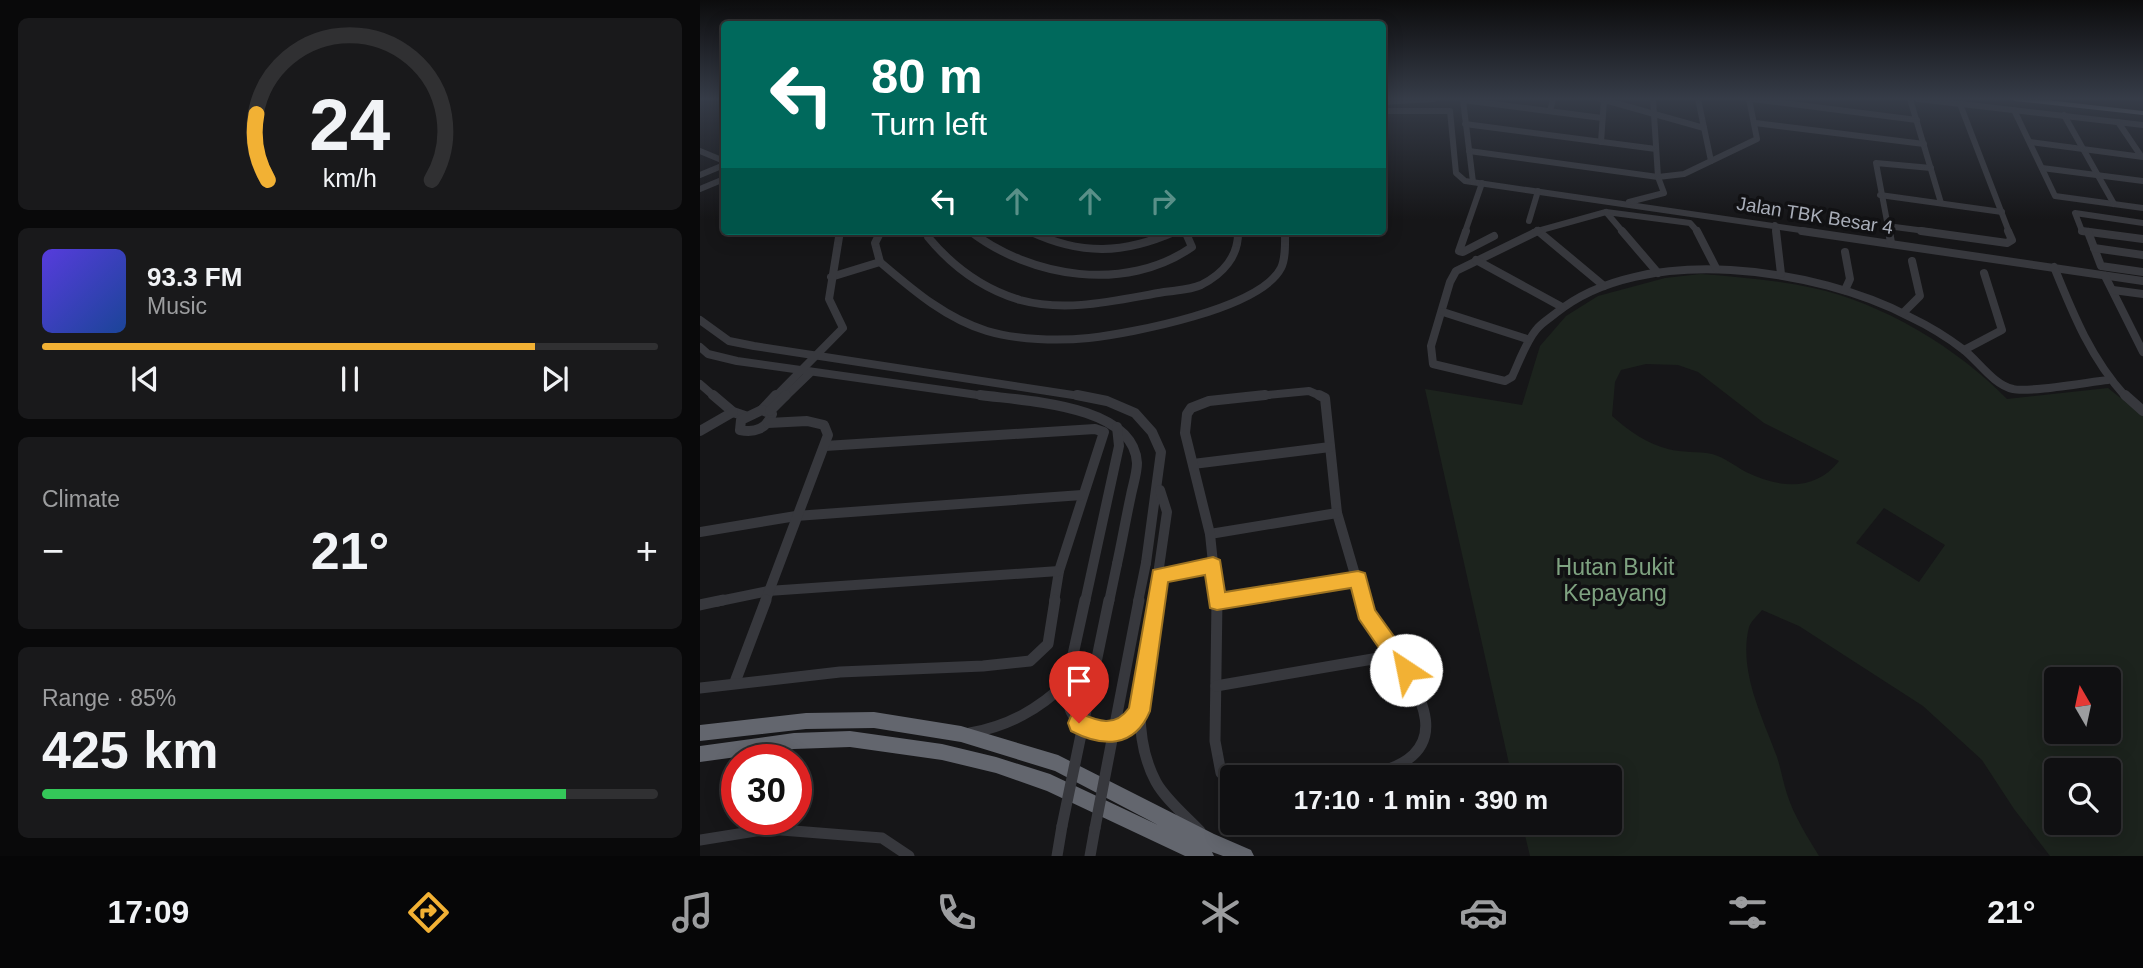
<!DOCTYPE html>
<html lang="en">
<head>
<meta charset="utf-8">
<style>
  :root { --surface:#101012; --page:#19191b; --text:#f1f3f6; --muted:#9c9d9f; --line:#303032; --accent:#f2b134 }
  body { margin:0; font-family:Helvetica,sans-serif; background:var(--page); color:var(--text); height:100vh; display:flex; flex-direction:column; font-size:26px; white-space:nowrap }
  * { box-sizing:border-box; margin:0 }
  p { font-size:23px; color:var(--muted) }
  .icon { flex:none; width:38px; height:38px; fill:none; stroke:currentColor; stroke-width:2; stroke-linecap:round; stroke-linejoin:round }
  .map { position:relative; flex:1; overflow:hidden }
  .details { display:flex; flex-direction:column; gap:18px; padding:18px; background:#09090a; width:700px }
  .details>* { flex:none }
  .hud { position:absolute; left:21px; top:21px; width:665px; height:214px; border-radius:7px; box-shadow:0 4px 18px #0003,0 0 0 2px var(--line); background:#00695c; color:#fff; overflow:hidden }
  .needle { width:46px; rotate:351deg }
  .buttons { position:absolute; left:1344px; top:667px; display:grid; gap:14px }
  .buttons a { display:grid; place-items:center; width:77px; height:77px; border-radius:7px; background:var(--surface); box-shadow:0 4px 18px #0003,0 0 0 2px var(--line); font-size:35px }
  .speed { position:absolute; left:21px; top:744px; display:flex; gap:14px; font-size:35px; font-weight:700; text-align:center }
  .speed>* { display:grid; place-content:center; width:91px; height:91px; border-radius:50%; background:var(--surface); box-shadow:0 4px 18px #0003,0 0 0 2px var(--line); line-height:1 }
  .speed .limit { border:10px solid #d22; background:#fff; color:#111 }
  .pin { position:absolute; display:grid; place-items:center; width:60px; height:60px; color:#fff; margin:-72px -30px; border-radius:50% 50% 50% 0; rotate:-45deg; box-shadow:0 0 7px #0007 }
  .pin .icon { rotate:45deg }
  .me { position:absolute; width:77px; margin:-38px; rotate:326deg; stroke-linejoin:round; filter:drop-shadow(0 0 5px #0008) }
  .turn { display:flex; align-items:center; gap:24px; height:147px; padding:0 35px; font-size:32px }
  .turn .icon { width:91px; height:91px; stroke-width:2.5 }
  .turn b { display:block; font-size:49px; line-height:60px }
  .lanes { display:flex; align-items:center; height:66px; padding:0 35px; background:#0003; justify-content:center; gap:35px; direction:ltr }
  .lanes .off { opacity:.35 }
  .big { font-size:52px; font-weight:700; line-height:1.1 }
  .details .tile { flex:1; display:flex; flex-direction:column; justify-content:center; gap:10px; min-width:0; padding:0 24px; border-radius:10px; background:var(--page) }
  .details .dial { align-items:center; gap:0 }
  .dial svg { height:182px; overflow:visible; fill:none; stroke:var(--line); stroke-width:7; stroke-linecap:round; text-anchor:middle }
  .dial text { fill:var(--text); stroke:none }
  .song { display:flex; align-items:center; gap:21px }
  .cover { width:84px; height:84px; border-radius:10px; background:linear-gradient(135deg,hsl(250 70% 55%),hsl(220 70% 35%)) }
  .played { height:7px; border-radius:4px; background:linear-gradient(90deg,var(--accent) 80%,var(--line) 80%) }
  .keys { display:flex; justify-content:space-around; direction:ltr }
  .heat { display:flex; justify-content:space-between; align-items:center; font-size:38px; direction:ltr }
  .charge { height:10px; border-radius:5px; background:linear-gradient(90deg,#34c759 85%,var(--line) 0) }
  .trip { position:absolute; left:520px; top:765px; width:402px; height:70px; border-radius:7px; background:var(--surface); box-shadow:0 4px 18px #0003,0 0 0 2px var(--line); font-weight:700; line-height:70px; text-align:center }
  .tab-bar { display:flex; height:112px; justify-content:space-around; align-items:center; background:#060607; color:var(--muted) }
  .tab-bar .icon { width:49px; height:49px }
  .tab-bar .current { color:var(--accent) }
  .tab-bar b { font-size:32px; color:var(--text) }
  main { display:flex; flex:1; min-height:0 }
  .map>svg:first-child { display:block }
  .green { fill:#1c231d; fill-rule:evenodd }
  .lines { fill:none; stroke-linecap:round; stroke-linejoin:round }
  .minor-far3 { stroke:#37383d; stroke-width:6 }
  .minor-far2 { stroke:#37383d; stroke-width:8 }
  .minor-far1 { stroke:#37383d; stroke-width:10 }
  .minor { stroke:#37383d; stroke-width:11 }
  .highway { fill:#63666e; fill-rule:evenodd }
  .minor-bridge-far1 { stroke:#37383d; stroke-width:10 }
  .minor-bridge { stroke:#37383d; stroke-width:11 }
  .route { fill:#f2b134; stroke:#9d7322; stroke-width:2 }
  .labels { text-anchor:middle; stroke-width:7; stroke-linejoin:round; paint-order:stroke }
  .far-street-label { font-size:19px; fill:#a8adb8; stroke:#111113 }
  .park-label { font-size:23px; fill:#7fa381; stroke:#111113 }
</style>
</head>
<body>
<main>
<section class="details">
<div class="tile dial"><svg viewBox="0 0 100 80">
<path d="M14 69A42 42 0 1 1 86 69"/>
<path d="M14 69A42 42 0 0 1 9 40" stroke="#f2b134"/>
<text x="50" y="56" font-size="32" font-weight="700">24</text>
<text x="50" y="72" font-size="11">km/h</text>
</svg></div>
<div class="tile">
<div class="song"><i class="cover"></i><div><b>93.3 FM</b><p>Music</p></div></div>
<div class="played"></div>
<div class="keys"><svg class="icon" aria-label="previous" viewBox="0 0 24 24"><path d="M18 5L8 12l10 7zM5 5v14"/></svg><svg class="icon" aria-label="pause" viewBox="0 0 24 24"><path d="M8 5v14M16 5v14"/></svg><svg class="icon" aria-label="next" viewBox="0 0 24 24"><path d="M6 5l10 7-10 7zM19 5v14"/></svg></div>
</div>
<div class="tile"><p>Climate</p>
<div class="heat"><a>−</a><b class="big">21°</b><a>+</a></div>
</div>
<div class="tile"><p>Range · 85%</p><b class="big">425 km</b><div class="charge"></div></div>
</section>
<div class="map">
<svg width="1443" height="856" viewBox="0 0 1443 856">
  <rect width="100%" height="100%" fill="#161618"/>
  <path class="green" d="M1001,274C1038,277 1076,280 1113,288C1181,302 1259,349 1307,399L1408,388L1443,416V856H1350L1314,809L1282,760L1223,706L1099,626L1062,610C1058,615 1051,621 1049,627C1038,671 1063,718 1077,757C1081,769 1083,782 1087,794C1094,816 1107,836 1119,856H830L822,823L910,822V777H812L725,389L822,405L840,346L866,316L898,296L965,278ZM946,364L978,365L998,372L1064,423L1139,461C1115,492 1079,488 1046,472C1035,466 1024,457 1012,454C998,451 982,453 968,449C946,443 929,431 912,416L915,382L921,370ZM1184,508L1245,545L1219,582L1156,543ZM1356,679H1409V732H1356ZM1356,770H1409V822H1356Z"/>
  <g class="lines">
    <g class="minor-far3">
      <polyline points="901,99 1004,128"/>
      <polyline points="998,99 1011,161"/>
      <polyline points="1052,99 1217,120"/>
      <polyline points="1210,99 1241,203"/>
      <polyline points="1218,99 1443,125"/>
      <polyline points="682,102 734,99"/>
      <polyline points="1260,104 1309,232"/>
      <polyline points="1314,110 1355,196 1443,208"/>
      <polyline points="682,111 750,111 756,173 765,181 1114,232"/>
      <polyline points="850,111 853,99"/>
      <polyline points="1364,115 1414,204"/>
      <polyline points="1418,122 1441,156"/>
      <polyline points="1055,123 1224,144"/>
      <polyline points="765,124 956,149"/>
      <polyline points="901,142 904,100"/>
      <polyline points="1330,142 1443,157"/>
      <polyline points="0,151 24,161"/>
      <polyline points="769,151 958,177 984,174 1057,139 1049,99"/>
      <polyline points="1342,168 1443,181"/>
      <polyline points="0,175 24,165"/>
      <polyline points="773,182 763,100 902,118"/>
      <polyline points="0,189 24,179"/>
      <polyline points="1180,195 1302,212"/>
      <polyline points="929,202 964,193 958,177 953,99"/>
      <polyline points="906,212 923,232"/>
      <polyline points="829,221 838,191"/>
      <polyline points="1075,225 1076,232"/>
      <polyline points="1187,226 1233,232"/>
      <polyline points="837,230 840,232"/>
      <polyline points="329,231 332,232"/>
      <polyline points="472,232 476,231"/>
      <polyline points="765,232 782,183"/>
      <polyline points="834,232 906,212 990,223 998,232"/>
      <polyline points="1189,232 1176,163 1231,168"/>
      <polyline points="1393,232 1382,231 1375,213 1443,223"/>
    </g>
    <g class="minor-far2">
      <path d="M229,231L228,237C252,266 283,289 320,300C368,313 417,300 464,292C477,290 490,290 501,285C523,274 539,256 538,231"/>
      <path d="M270,231C331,278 426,293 492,247L485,231"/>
      <path d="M329,231C382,256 424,254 476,231"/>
      <polyline points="766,231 759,251 763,252 794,236"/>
      <polyline points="838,231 904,286"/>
      <path d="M838,231L756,271L750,282L731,346L733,364L805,381L812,377C819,362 826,342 836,330C841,323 850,318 856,313C943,242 1117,268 1210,317C1229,326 1247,337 1264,350C1279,362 1294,385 1313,389C1328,393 1389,382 1408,380"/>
      <polyline points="922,231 958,273"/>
      <polyline points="997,231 1016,268"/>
      <polyline points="1076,231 1081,274"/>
      <polyline points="1102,231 1443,281"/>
      <polyline points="1189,231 1191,243"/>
      <polyline points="1221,231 1307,243 1312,240 1308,231"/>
      <polyline points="1382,231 1443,239"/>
      <polyline points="1388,232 1401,266 1443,272"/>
      <polyline points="1394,248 1443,255"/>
      <polyline points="1145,252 1150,279 1145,290"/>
      <polyline points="776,260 862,307"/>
      <path d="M180,262C213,290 245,318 287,331C317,340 358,341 389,338C432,333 560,309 581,268C586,258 585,242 585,231"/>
      <path d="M1354,267C1373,314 1391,359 1426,397"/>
      <polyline points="1405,276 1443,352"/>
      <polyline points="131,277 180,262 175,243 181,231"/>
      <polyline points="1413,290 1443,294"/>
      <polyline points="743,312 827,339"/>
      <polyline points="1203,313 1220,296 1212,261"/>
      <polyline points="0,320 29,341 54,346 386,397"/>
      <polyline points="0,347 8,354 37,361 292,397"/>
      <polyline points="1264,350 1302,330 1284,273"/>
      <polyline points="0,384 15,397"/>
      <polyline points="75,397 143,328 129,299 140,231"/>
      <polyline points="85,397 111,372"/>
      <polyline points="548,397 609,391 623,397"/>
    </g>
    <g class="minor-far1">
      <polyline points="13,395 33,412 45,416"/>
      <path d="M280,395C323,401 434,404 437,463C437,473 433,485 431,495C426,518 422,541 417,564"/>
      <polyline points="377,395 407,401 435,413 452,432 461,452 446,563"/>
      <polyline points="619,395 625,398 637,513 663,602"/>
      <polyline points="1425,395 1443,411"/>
      <polyline points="62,410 76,395"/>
      <path d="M62,410L72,414C67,429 54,433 40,430L41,420Z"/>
      <polyline points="70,411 86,395"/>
      <polyline points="0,431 33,412"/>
      <polyline points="125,446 395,429 404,432 359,571 354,602"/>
      <polyline points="493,464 630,447"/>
      <polyline points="0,532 96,516 382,495"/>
      <polyline points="510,534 637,513"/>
      <polyline points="459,575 513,565"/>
      <polyline points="15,602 68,591 359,571"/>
      <polyline points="65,602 128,435 124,425 107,421 68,423"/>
      <polyline points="385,602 419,446 417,427"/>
      <polyline points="454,602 467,512 460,490"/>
      <polyline points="517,602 658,579"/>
      <polyline points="517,602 510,534 485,433 487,414 491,408 509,401 565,395"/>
    </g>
    <g class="minor">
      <path d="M455,600C446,660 426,726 456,782C466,800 486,816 500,831"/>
      <polyline points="517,600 515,741 521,773 532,782"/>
      <polyline points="517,602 528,600"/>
      <polyline points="0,605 23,600"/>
      <polyline points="35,682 66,600"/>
      <path d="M367,682C368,693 367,706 373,715C389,743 423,732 439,711"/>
      <polyline points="516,686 696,655"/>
      <polyline points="0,688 140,672 283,666 330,661 348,644 355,600"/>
      <path d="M270,733C309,726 339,709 367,682L385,600"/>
      <path d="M658,777C781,756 707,674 666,613L662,600"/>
      <polyline points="0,840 69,829 182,838 209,856"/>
      <polyline points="357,856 362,826"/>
      <polyline points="390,856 395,828"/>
    </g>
    <g class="highway">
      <polygon points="1311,99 1339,99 1443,111 1443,115 1315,101"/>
      <polygon points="174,712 261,726 358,755 514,834 551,850 554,856 523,856 512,852 514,856 485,856 347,791 296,773 242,760 150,747 94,749 0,762 0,746 94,733 150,731 242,744 296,757 350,774 458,825 355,771 261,742 174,728 106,729 0,741 0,725 106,713"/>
    </g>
    <g class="minor-bridge-far1">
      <polyline points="409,602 417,564"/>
      <polyline points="438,602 446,563"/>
    </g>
    <g class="minor-bridge">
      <polyline points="362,826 409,600"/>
      <polyline points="395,828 439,600"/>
    </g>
  </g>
  <linearGradient id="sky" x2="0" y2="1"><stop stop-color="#0c0c0d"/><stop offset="0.45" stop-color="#363c48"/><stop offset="1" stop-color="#363c48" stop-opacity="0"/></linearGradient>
  <rect width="1443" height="219" fill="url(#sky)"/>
  <path class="route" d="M513,557L520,560L525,592L658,571L665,573L675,610L713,663L716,670L713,677L706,680L699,677L659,619L651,588L517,610L510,608L505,575L468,582L450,711C434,749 402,747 371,731L368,723L371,716L379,713C398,721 415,728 429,708L453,570Z"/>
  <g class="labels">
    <g class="far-street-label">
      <text transform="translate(1115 215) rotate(9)" y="7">Jalan TBK Besar 4</text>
    </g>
    <g class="park-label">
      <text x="915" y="575">Hutan Bukit<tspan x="915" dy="26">Kepayang</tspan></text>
    </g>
  </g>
</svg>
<div class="buttons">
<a><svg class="needle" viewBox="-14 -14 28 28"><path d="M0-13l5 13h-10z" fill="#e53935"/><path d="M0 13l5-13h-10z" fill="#9c9d9f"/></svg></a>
<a><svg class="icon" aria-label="search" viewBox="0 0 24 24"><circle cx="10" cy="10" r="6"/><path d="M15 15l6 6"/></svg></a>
</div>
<div class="speed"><div class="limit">30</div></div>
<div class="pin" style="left:379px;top:723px;background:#d93025"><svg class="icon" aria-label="arrive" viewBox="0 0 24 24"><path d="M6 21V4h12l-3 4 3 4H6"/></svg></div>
<svg class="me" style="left:706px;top:670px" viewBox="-20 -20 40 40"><circle r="19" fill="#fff"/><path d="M0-13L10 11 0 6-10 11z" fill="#f2b134"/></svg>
<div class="trip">17:10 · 1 min · 390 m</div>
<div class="hud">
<div class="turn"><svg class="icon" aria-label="left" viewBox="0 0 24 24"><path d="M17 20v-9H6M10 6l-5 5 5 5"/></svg><div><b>80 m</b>Turn left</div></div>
<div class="lanes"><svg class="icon" aria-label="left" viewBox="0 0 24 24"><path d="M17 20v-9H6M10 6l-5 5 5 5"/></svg><svg class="icon off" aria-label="ahead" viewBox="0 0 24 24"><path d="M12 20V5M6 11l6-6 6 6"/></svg><svg class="icon off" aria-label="ahead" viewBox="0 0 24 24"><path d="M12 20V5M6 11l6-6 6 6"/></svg><svg class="icon off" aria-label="right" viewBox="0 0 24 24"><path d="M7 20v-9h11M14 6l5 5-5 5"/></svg></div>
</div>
</div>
</main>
<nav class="tab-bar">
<b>17:09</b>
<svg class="icon current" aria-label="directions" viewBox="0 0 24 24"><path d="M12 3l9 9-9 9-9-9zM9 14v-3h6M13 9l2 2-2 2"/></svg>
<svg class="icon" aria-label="music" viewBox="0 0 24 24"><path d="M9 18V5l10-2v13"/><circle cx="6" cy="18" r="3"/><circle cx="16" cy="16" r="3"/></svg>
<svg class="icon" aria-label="phone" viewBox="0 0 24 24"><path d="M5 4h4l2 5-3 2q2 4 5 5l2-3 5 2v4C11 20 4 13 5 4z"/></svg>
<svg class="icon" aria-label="climate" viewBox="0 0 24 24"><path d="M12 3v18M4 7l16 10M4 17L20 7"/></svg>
<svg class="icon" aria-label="car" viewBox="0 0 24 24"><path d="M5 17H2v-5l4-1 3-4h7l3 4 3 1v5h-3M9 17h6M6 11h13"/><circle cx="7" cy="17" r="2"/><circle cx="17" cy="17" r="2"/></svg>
<svg class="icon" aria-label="filters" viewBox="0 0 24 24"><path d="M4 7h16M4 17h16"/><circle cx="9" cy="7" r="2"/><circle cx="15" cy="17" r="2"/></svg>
<b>21°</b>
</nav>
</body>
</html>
